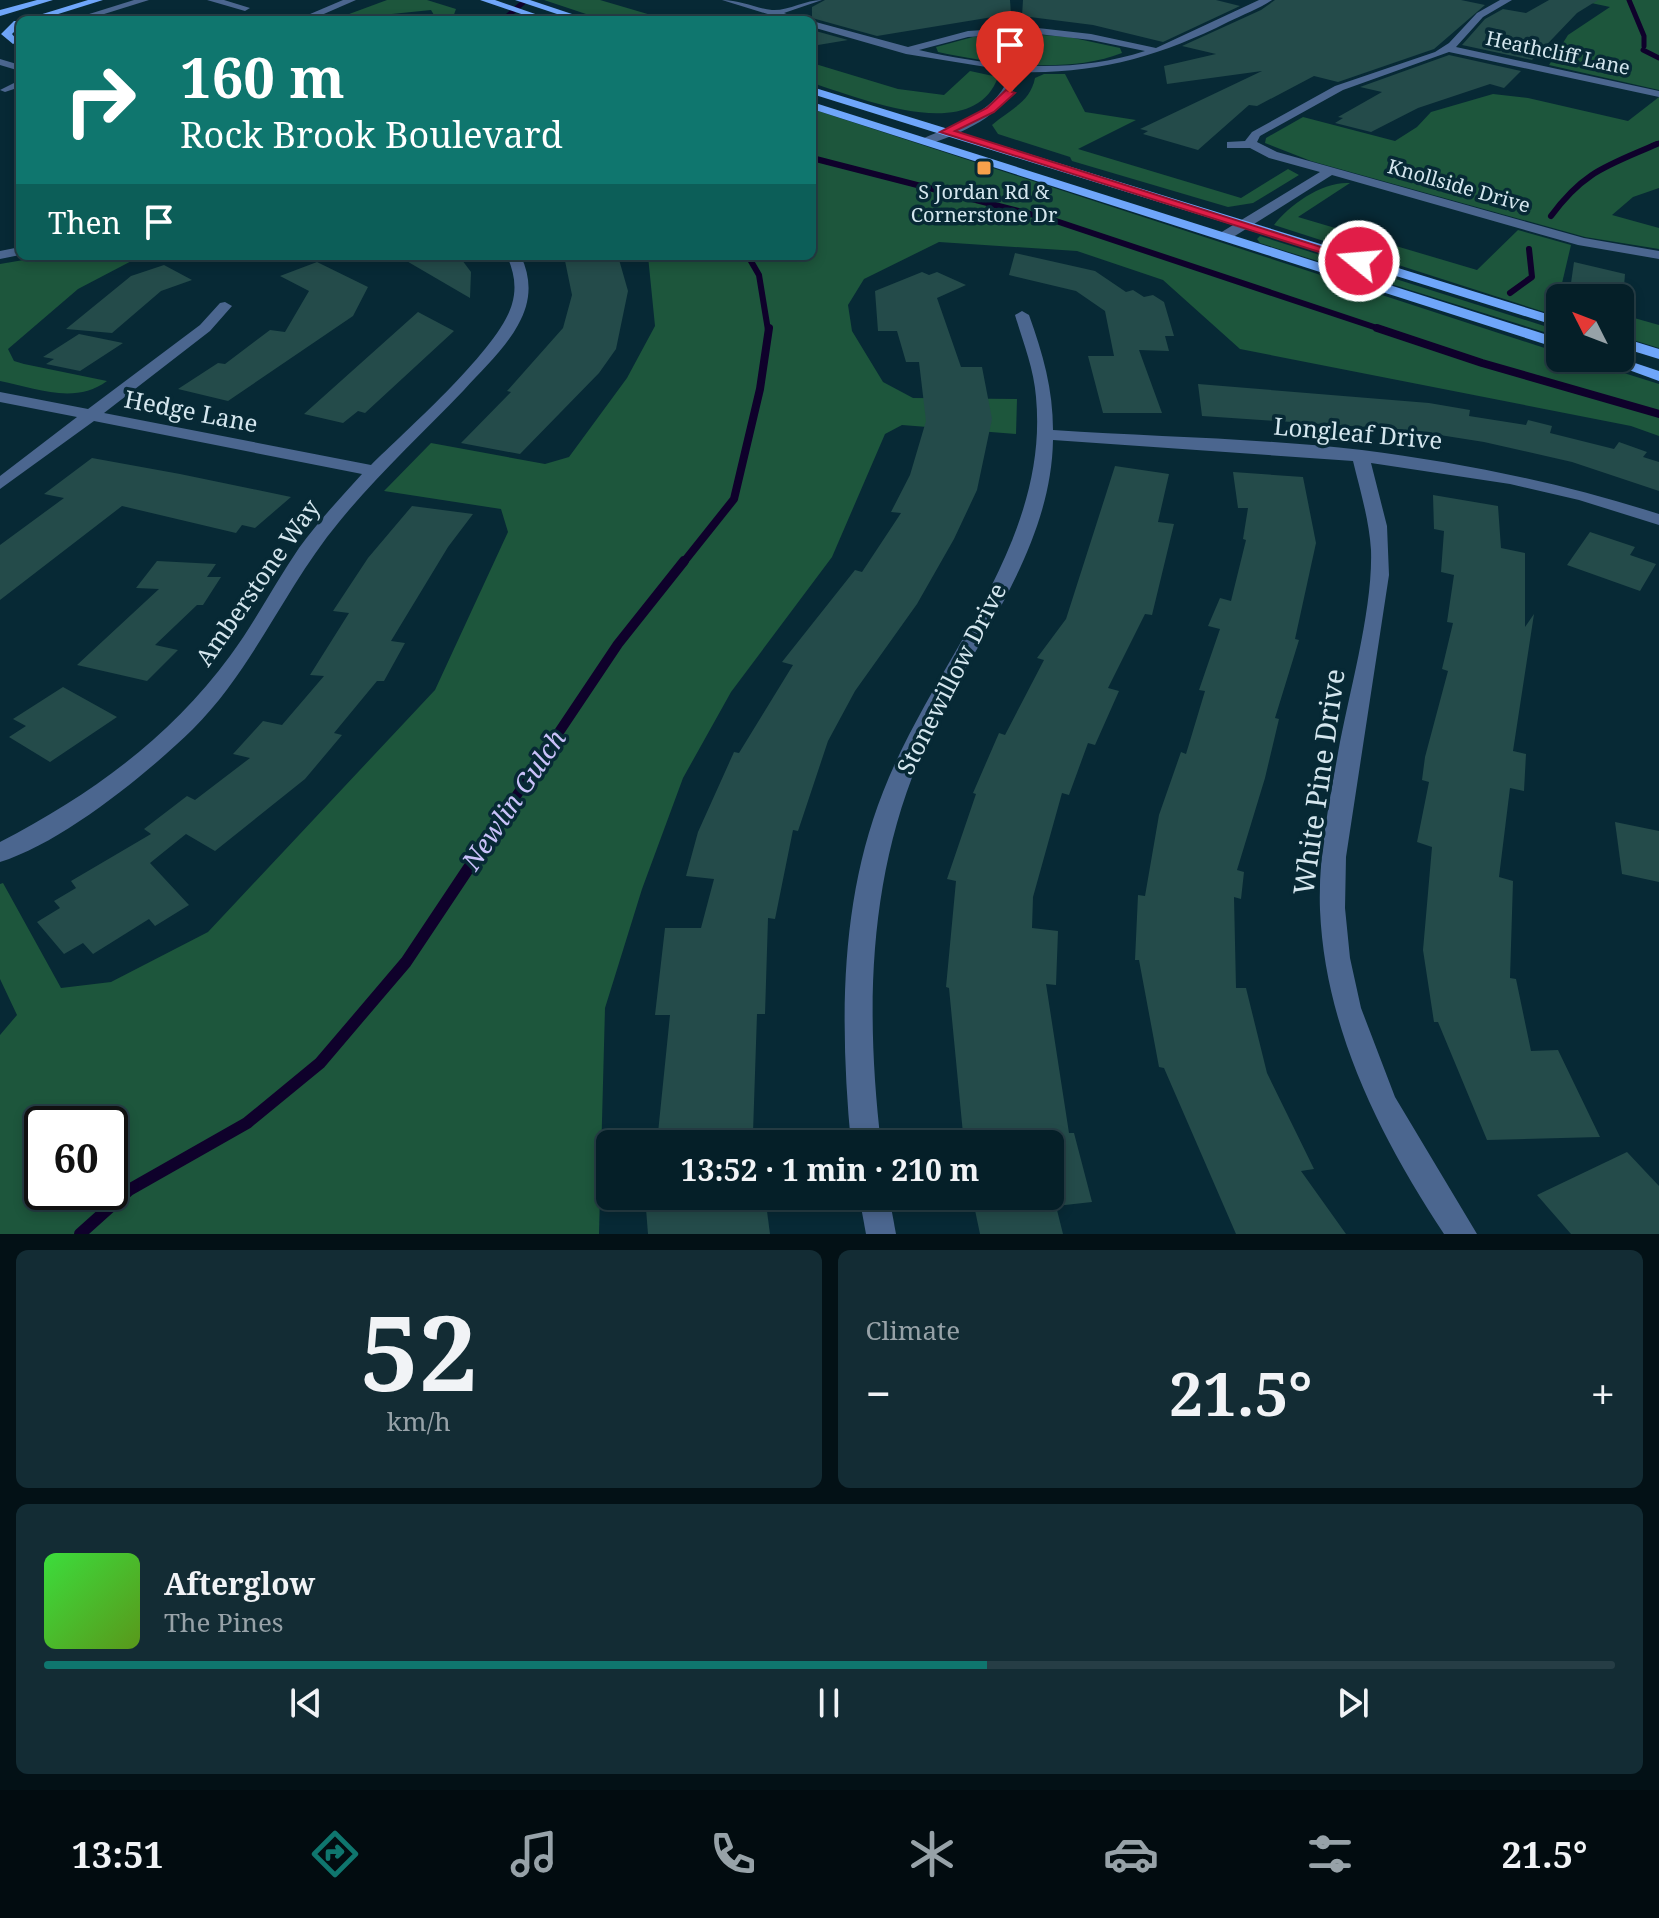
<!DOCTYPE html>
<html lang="en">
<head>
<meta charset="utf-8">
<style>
  :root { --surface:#051f28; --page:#132c34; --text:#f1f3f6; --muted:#97a2a8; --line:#263d45; --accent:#0f766e }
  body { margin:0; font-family:"Noto Serif",serif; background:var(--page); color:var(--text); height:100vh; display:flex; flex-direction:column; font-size:30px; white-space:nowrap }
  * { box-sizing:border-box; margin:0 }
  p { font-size:26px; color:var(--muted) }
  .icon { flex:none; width:44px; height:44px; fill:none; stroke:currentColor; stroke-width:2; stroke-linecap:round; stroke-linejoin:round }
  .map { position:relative; height:1234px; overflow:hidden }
  .details { display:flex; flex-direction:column; gap:16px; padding:16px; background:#031116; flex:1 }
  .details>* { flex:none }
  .banner { position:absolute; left:16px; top:16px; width:800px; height:244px; border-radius:12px; box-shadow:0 4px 12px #0003,0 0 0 2px var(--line); background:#0f766e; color:#fff; overflow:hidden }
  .needle { width:52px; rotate:312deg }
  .buttons { position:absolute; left:1546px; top:284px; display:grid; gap:16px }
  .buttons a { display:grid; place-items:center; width:88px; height:88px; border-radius:12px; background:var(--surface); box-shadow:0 4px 12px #0003,0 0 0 2px var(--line); font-size:40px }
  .speed { position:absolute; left:24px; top:1106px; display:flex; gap:16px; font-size:40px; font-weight:700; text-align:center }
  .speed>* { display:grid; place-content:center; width:104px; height:104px; border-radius:50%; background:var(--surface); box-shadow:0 4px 12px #0003,0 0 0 2px var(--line); line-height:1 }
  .speed .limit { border:4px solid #111; border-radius:12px; background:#fff; color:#111 }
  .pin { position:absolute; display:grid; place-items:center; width:68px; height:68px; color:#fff; margin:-82px -34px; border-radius:50% 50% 50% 0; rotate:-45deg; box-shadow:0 0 8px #0007 }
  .pin .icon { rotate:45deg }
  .me { position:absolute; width:88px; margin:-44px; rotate:287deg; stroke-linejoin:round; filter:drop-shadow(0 0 6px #0008) }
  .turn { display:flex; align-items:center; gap:28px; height:168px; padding:0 32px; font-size:36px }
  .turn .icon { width:104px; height:104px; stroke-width:2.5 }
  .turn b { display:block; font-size:56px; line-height:68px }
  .then { display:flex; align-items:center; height:76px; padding:0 32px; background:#0003; gap:16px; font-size:30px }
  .big { font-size:60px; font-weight:700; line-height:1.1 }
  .details .tile { flex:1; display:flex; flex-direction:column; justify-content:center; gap:12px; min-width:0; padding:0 28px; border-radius:12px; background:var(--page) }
  .details .dial { align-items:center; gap:0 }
  .dial b { font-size:104px; line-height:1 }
  .song { display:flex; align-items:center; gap:24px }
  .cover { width:96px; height:96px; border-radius:12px; background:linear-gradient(135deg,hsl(120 70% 55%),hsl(90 70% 35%)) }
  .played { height:8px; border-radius:4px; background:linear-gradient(90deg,var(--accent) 60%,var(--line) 60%) }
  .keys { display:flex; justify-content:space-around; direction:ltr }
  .heat { display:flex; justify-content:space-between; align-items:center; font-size:44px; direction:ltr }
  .details .tiles { flex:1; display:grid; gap:16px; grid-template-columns:1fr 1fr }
  .tile:last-child { grid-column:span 2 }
  .trip { position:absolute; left:596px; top:1130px; width:468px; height:80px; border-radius:12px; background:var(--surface); box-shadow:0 4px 12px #0003,0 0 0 2px var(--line); font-weight:700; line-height:80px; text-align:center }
  .tab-bar { display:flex; height:128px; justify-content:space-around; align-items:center; background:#020c10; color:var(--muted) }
  .tab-bar .icon { width:56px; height:56px }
  .tab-bar .on { color:var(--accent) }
  .tab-bar b { font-size:36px; color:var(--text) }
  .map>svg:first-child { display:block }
  .green { fill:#1d563c; fill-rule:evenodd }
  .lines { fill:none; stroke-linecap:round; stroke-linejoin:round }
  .stream-far4 { stroke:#0f012b; stroke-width:5 }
  .stream-far3 { stroke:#0f012b; stroke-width:6 }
  .stream-far2 { stroke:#0f012b; stroke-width:8 }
  .stream-far1 { stroke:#0f012b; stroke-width:10 }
  .stream { stroke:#0f012b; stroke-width:12 }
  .building { fill:#244b4a }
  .minor { fill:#4b668f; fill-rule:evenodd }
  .major { fill:#6fa6fa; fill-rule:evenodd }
  .route { fill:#e11d48; stroke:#92132f; stroke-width:2 }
  .poi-dot { fill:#f8a04b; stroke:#072935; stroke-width:3 }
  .labels { text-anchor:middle; stroke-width:7; stroke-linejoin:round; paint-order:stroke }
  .far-street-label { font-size:20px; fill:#d4e6ee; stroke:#072935 }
  .far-poi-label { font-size:20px; fill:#d4e6ee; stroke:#072935 }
  .street-label { font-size:24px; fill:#d4e6ee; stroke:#072935 }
  .water-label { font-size:26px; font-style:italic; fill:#c9c1f9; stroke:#072935 }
  .near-street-label { font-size:28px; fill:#d4e6ee; stroke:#072935 }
</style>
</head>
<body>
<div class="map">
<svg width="1659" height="1234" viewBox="0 0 1659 1234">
  <rect width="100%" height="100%" fill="#072935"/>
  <g class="green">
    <polygon points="387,0 427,0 456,9 452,20 437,20 431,10 333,20"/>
    <polygon points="544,0 600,0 668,20 604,20"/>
    <polygon points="1577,0 1659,0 1659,90 1549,65 1568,35 1610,7"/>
    <path d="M1028,34L1069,37L1120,48L1122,53C1068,74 993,64 938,52L936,47L973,37Z"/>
    <path d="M812,63L898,89L944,95L970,71L998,77C973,146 861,98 812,83Z"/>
    <path d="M1044,74H1065L1085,112L1136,120L1078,149L1241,198L1288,169L1299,175L1253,203L1228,207L1072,161L1070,157L998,134L992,125C1010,109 1030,103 1035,78Z"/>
    <polygon points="1493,94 1528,98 1628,121 1659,97 1659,188 1633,197 1612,215 1659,228 1659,249 1585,237 1311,161 1265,143 1266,138 1303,117 1395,141 1417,127 1431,112"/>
    <path d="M812,109L1560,353V358H1576L1659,384V436L1631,426L1240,349L1163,280L1077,251L939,242L864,279L848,305L852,331L883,382L913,398L1017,399L1016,434L902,425L885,434L832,557L731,692L683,778L642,889L605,1008L599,1234H0V1035L17,1015L0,979V884L3,883L61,988L111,982L208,932L435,690L508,532L501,509L384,491L431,443L545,464L569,457L627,378L655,326L648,256H812ZM42,1124H110V1192H42Z"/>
    <path d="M1350,183L1298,217L1477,270L1518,230L1571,245L1559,296L1566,298H1560V317L1274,225C1290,204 1323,181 1350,183Z"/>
    <polygon points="1260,236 1560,331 1560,337 1260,243 1257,239"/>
    <path d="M47,256H141L78,289L8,349L14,361L24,364L107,381C75,405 35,388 0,381V264Z"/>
    <polygon points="1620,314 1659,325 1659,348 1620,336"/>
  </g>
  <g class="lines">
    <g class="stream-far4">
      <polyline points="1629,0 1644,36 1644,46"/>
      <polyline points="503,20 526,0"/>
      <polyline points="1643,50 1659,58"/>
      <polyline points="1652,146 1659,143"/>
    </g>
    <g class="stream-far3">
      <polyline points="812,158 1050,219 1383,330"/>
      <path d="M1551,216C1584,171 1607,166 1657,144"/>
      <polyline points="748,256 759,275 768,330"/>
      <polyline points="1510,293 1532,277 1529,249"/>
    </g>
    <g class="stream-far2">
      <polyline points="1377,328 1482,363 1659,414"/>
      <polyline points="683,563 734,499 760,389 769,328"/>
    </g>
    <polyline class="stream-far1" points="474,859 618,644 684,561"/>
    <polyline class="stream" points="80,1234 129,1190 247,1123 320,1063 406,962 476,857"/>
  </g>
  <g class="building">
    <polygon points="825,0 1010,0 1011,14 877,36 812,18 812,7"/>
    <polygon points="1023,0 1216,0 1240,6 1163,42 1093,25 1022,16"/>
    <polygon points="1275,0 1461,0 1485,5 1434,49 1338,82 1314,76 1257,106 1249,105 1198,150 1143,134 1148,131 1140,129 1262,71 1167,84 1164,66 1216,54 1182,46 1261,10"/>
    <polygon points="1549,0 1598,0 1577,13 1532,60 1462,45 1485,19 1503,9 1526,13"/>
    <polygon points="812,30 848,40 812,46"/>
    <polygon points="1449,55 1521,71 1504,88 1490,84 1418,108 1371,132 1335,123 1343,118 1338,117 1382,92 1360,87"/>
    <polygon points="1015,253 1095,271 1126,292 1133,290 1144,297 1153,295 1164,302 1174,336 1165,336 1169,351 1139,350 1162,413 1103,413 1088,356 1114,356 1105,311 1076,291 1009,275"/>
    <polygon points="398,256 459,256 471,272 470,298"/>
    <polygon points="564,256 618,256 628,291 616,349 599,373 520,454 461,443 511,392 507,391 563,328 572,295"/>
    <polygon points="317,262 368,287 353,316 228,401 178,389 218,363 225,364 270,330 285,332 309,291 280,276"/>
    <polygon points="1574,262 1625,274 1623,299 1570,290"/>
    <polygon points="164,265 192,280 161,291 112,333 66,329 131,276"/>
    <polygon points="922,272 929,275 937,272 966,285 937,298 961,367 982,367 992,419 977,490 954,539 917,604 855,691 828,741 798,831 793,830 775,919 768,918 765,1014 757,1014 753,1133 658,1133 670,1015 655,1015 665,928 701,928 714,879 686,876 698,832 734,752 739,753 793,665 782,662 855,570 862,572 901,513 891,512 910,475 926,421 919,362 906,362 897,331 878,331 875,291"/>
    <polygon points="418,312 454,331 365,413 358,411 343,423 304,414"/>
    <polygon points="79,334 123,343 80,371 46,364 54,359 43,357"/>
    <polygon points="1198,384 1429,403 1470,410 1469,416 1526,425 1528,420 1552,426 1550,433 1614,449 1619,442 1647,452 1643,457 1659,462 1659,491 1572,462 1484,442 1408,430 1202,416"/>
    <polygon points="92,458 180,474 291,497 255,528 242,525 236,533 122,506 0,600 0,545 64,498 44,494"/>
    <polygon points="1115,466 1169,474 1158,522 1174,524 1152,615 1145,614 1108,688 1119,691 1095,745 1088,743 1069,795 1062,793 1033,897 1032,928 1058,931 1056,985 1046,984 1069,1133 1074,1133 1092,1202 1056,1206 1063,1234 980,1234 972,1196 1050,1196 1050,1144 964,1144 949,988 946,987 956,881 947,879 976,794 973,793 999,733 1005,735 1044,660 1037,658 1066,619"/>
    <polygon points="1233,472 1303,477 1316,543 1295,639 1299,640 1275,718 1279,719 1265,778 1237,870 1244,872 1241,899 1234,897 1236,988 1246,988 1267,1073 1314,1169 1301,1171 1346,1234 1236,1234 1164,1068 1159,1067 1139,960 1135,960 1138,895 1145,896 1159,815 1181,752 1186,754 1205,691 1199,690 1220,629 1208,626 1220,598 1231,601 1246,540 1243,539 1248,508 1238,508"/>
    <polygon points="1433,495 1498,506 1501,548 1525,553 1525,627 1534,614 1513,751 1526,754 1524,791 1510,788 1499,877 1513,881 1510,978 1516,979 1531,1051 1558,1050 1600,1137 1487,1140 1438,1022 1434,1022 1423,950 1432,847 1417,842 1429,782 1422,780 1425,757 1448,671 1442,669 1453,623 1447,622 1454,575 1441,572 1444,531 1434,529"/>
    <polygon points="412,506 473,514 448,547 391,641 405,643 384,681 377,681 334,733 342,735 305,779 215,851 186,834 150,863 189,905 155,926 149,919 93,954 83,943 64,954 37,922 60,908 54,901 76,888 71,881 151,834 144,829 187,796 195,800 250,758 233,754 263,721 282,725 324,676 310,675 349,613 333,611 368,558"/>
    <polygon points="1590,532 1635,547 1630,555 1656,564 1640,591 1567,565"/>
    <polygon points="157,561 216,564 207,577 221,577 203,605 197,605 155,645 178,650 147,681 77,665 159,589 136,588"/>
    <polygon points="63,687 117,717 50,762 9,737 26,726 13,719"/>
    <polygon points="1615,822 1659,831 1659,882 1622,874"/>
    <polygon points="1627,1152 1659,1186 1659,1234 1571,1234 1537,1195"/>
    <polygon points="645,1196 765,1196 770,1234 648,1234"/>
  </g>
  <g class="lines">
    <g class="minor">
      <polygon points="134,0 149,0 85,20 70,20"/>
      <polygon points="207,0 224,0 250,8 245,11"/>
      <polygon points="343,0 356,0 310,20 296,20"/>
      <path d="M722,0C740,0 755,8 772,10C788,11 805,0 822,0L784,13L803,20H787Z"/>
      <path d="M1259,0H1272C1259,9 1242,15 1228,22C1161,56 1097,74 1021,72C1010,113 964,133 926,145L922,143V139C957,123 999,112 1011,71L906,54L812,27V21L908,47L968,31L1029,27L1091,34L1156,48ZM1029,33L1091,40L1145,51C1072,75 993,67 919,50L968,37Z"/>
      <polygon points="1500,0 1512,0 1483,17 1456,47 1659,91 1659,97 1449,52 1343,90 1260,136 1257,142 1277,152 1584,238 1659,251 1659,259 1578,245 1332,175 1230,239 1220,239 1220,233 1320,172 1269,158 1250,148 1227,148 1227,142 1245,141 1252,132 1335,86 1435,52 1449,43 1477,13"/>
      <polygon points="0,59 20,65 20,71 0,65"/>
      <polygon points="20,80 20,87 5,92 0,90"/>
      <polygon points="20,247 20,255 0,259 0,251"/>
      <path d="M507,256H521C532,280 531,302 518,325C505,349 482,370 464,390C422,434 377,475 339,522C285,587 254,668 193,729C147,774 62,843 0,862V842C89,796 170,738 230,656C255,622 275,583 299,548C318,522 340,498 362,474L94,421L0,489V476L77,417L0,402V392L88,409L200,325L220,303L225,302L232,306L210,331L104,413L371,465C406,430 500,348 512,304C517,287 514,272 507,256Z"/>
      <path d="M1022,311L1029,315C1043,354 1053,389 1053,430C1155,437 1260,438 1362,450C1463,463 1562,483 1659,514V525L1579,500L1510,484L1371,463L1387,526L1389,575L1346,857L1345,908L1350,958L1361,1008L1395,1097L1477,1234H1444C1380,1137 1325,1028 1320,910C1318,857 1329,804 1338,753C1349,692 1373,610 1371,550C1369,519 1360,490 1353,461L1053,440C1051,553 970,647 925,746C868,873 865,1008 881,1144H851C840,1026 839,903 883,792C933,662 1050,545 1036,397C1034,369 1023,342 1015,315Z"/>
      <polygon points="859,1196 889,1196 896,1234 866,1234"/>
    </g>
    <g class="major">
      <polygon points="37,0 53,0 0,16 0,10"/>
      <polygon points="88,0 103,0 39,20 23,20"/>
      <polygon points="480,0 495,0 538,15 530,17"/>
      <polygon points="515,0 530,0 590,20 575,20"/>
      <polygon points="14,21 20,21 20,26 12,34 18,41 13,44 1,34"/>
      <polygon points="812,87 1560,318 1560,327 812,94"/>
      <polygon points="812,102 1560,339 1560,349 812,109"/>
      <polygon points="1620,337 1659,349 1659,359 1620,347"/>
      <polygon points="1596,358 1620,358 1659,371 1659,381"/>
    </g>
  </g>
  <polygon class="route" points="1006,90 1015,93 994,112 955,131 1365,261 1354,263 940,132 987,108"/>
  <rect class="poi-dot" x="976" y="160" width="16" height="16" rx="4"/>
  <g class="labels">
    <g class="far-street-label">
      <text transform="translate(1558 53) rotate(12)" y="7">Heathcliff Lane</text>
      <text transform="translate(1459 186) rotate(16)" y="7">Knollside Drive</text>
    </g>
    <g class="far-poi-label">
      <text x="984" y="199">S Jordan Rd &amp;<tspan x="984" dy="23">Cornerstone Dr</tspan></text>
    </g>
    <g class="street-label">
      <text transform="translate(191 412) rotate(11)" y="8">Hedge Lane</text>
      <text transform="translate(1358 434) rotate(5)" y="8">Longleaf Drive</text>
      <text transform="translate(258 583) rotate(-55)" y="8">Amberstone Way</text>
      <text transform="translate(952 679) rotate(-63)" y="8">Stonewillow Drive</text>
    </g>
    <g class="water-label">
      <text transform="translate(514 800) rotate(-56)" y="9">Newlin Gulch</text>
    </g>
    <g class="near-street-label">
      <text transform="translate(1319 782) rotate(-82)" y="10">White Pine Drive</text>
    </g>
  </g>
</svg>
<div class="buttons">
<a><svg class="needle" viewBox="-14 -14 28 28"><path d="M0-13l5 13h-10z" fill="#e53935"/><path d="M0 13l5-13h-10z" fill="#97a2a8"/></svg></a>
</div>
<div class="speed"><div class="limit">60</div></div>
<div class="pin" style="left:1010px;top:93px;background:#d93025"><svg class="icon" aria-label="arrive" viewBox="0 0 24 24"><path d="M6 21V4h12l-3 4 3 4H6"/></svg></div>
<svg class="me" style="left:1359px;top:261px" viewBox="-20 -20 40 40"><circle r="17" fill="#e11d48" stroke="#fff" stroke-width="3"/><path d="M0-11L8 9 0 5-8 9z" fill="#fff"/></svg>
<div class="trip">13:52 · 1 min · 210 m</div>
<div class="banner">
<div class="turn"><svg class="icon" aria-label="right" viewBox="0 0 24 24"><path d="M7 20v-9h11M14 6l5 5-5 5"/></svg><div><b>160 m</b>Rock Brook Boulevard</div></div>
<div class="then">Then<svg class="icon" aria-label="arrive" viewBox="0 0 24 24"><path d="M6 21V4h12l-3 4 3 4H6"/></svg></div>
</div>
</div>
<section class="details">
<div class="tiles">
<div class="tile dial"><b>52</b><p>km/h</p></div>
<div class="tile"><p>Climate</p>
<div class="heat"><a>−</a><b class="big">21.5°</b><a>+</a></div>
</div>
<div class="tile">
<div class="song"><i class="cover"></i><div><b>Afterglow</b><p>The Pines</p></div></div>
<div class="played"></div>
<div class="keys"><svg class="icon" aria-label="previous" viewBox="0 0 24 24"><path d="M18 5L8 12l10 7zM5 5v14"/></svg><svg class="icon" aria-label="pause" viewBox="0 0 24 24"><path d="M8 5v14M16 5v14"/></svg><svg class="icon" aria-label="next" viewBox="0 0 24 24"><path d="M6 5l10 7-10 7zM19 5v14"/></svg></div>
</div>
</div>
</section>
<nav class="tab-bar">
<b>13:51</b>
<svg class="icon on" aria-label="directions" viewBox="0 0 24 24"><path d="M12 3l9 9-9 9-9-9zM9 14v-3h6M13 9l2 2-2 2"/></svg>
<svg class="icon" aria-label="music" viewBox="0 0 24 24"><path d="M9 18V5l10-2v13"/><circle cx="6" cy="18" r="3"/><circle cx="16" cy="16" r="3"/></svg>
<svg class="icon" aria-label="phone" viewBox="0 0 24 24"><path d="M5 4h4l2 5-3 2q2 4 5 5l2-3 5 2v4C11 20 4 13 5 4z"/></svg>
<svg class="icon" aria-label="climate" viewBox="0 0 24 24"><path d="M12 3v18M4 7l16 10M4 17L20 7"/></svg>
<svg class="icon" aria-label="car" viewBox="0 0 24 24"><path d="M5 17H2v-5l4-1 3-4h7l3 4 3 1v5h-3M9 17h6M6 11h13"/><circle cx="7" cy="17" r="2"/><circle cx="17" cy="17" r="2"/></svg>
<svg class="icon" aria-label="filters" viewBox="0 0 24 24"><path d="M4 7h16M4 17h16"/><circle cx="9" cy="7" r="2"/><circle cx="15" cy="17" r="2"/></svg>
<b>21.5°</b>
</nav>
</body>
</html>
